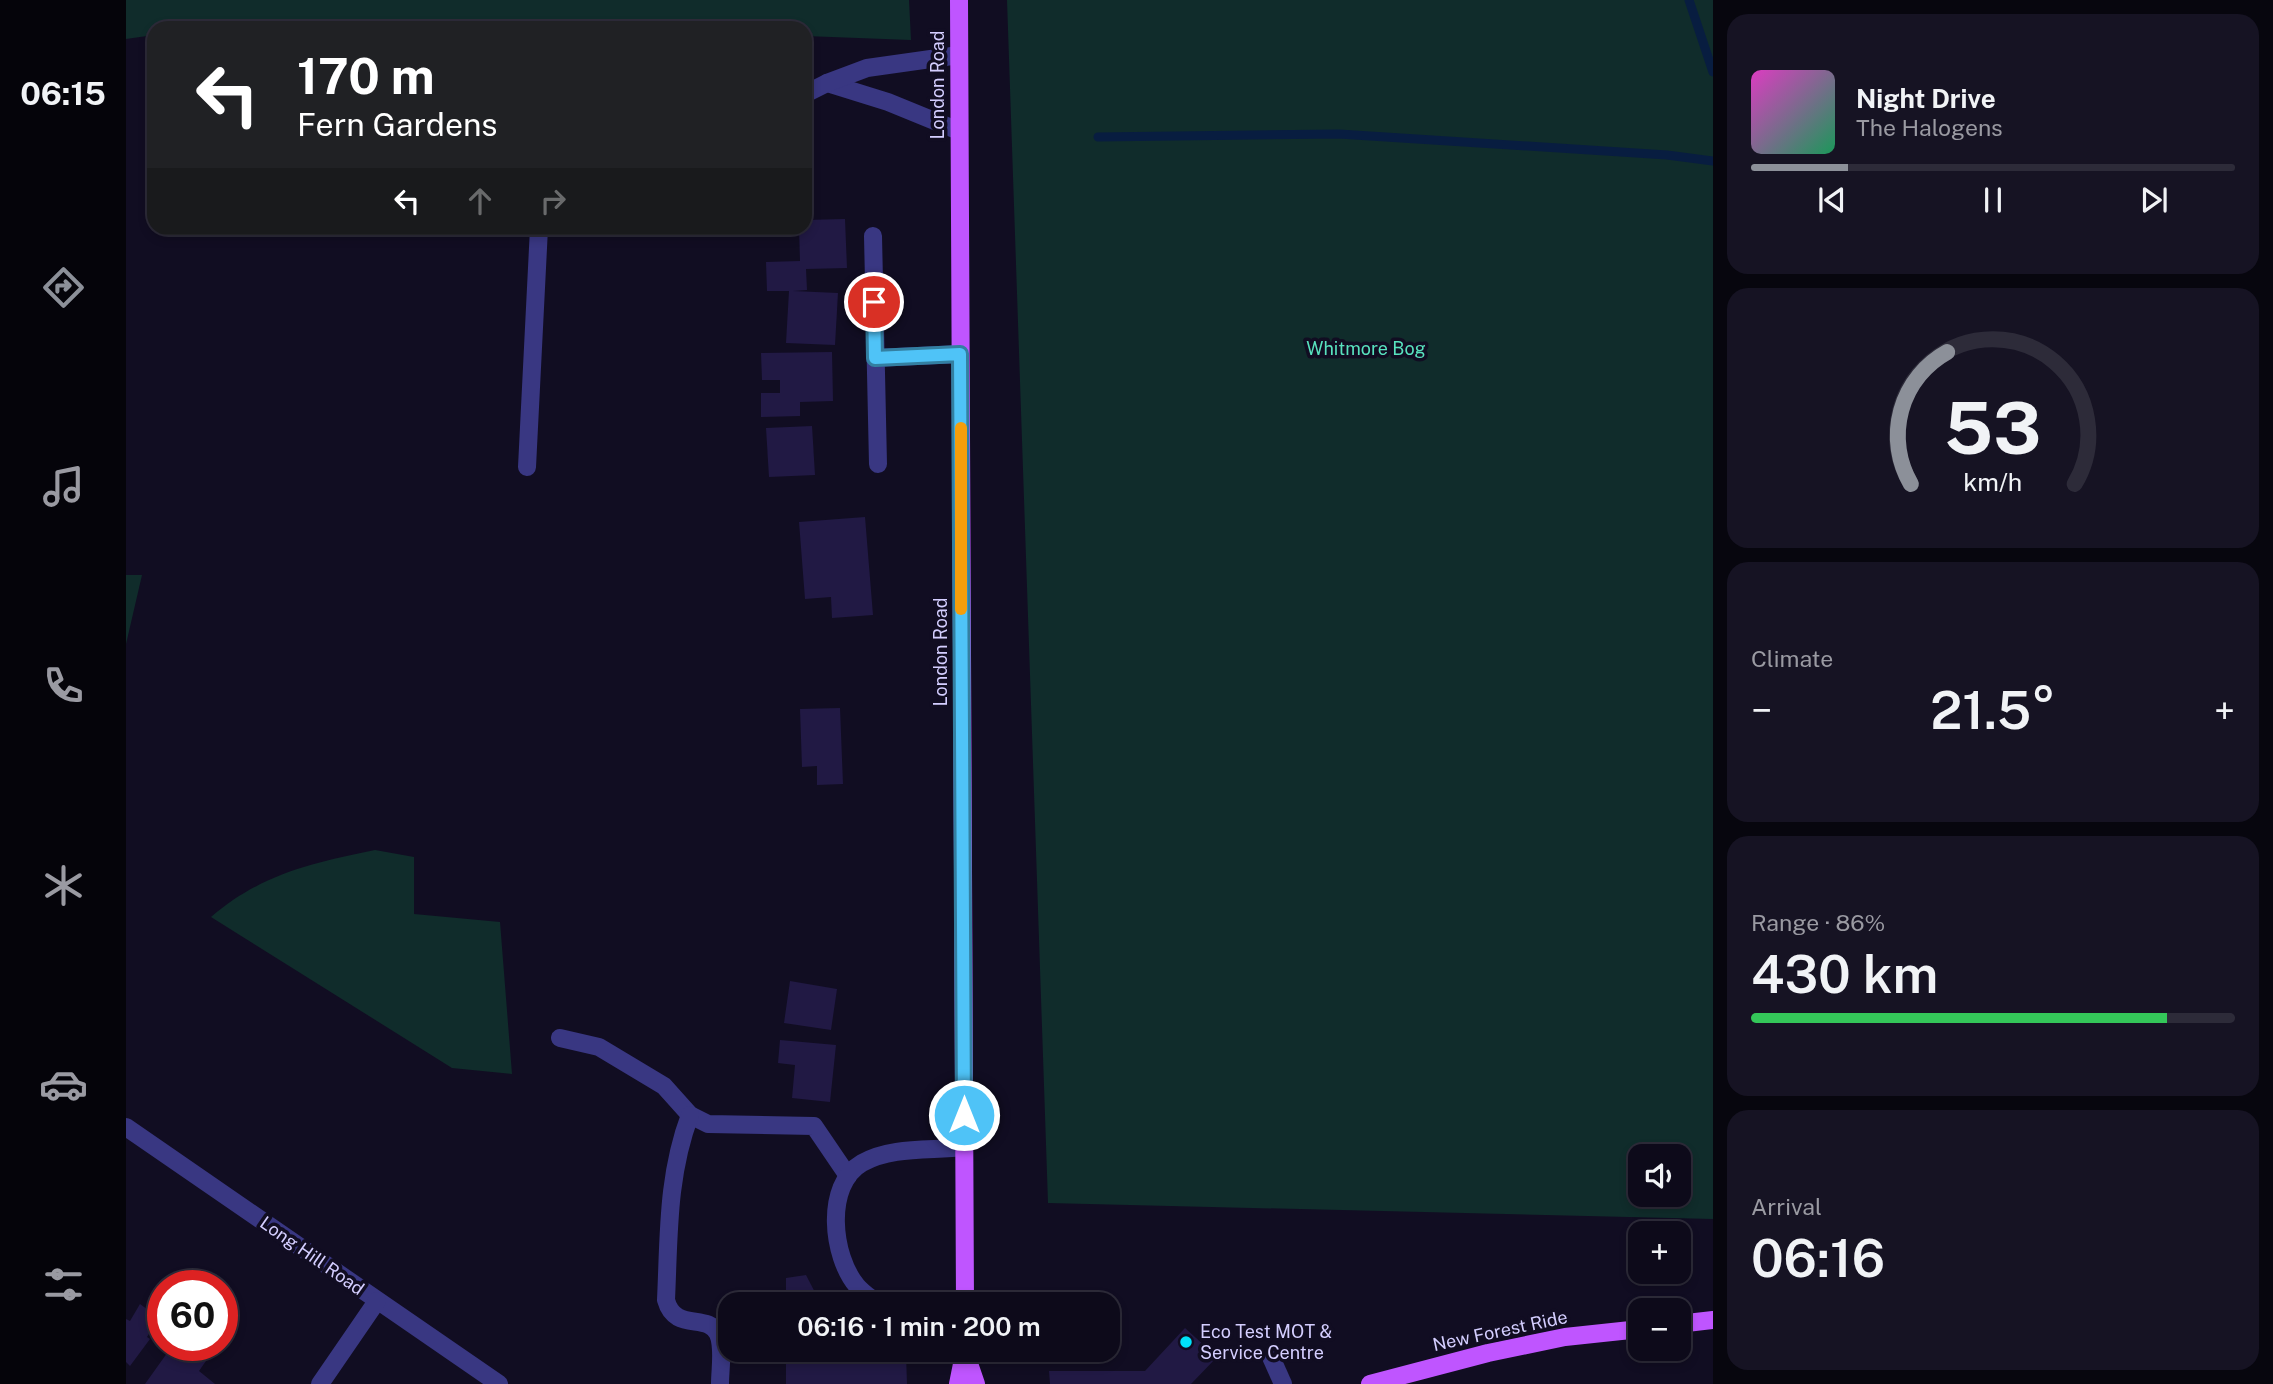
<!DOCTYPE html>
<html lang="en">
<head>
<meta charset="utf-8">
<style>
  :root { --surface:#0d0a1a; --page:#161323; --text:#f1f3f6; --muted:#9a9aa2; --line:#2d2b39; --accent:#8c9099 }
  body { margin:0; font-family:"Public Sans",sans-serif; background:var(--page); color:var(--text); height:100vh; display:flex; flex-direction:column; font-size:26px; white-space:nowrap }
  * { box-sizing:border-box; margin:0 }
  p { font-size:23px; color:var(--muted) }
  .icon { flex:none; width:38px; height:38px; fill:none; stroke:currentColor; stroke-width:2; stroke-linecap:round; stroke-linejoin:round }
  .map { position:relative; flex:1; overflow:hidden }
  .sheet { display:flex; flex-direction:column; gap:14px; padding:14px; background:#07060e; width:560px }
  .sheet>* { flex:none }
  .top-card { position:absolute; left:21px; top:21px; width:665px; height:214px; border-radius:21px; box-shadow:0 4px 10px #0003,0 0 0 2px var(--line); background:#202124; color:#fff; overflow:hidden }
  .fabs { position:absolute; left:1502px; top:1144px; display:grid; gap:14px }
  .fabs a { display:grid; place-items:center; width:63px; height:63px; border-radius:14px; background:var(--surface); box-shadow:0 4px 10px #0003,0 0 0 2px var(--line); font-size:35px }
  .speed { position:absolute; left:21px; top:1270px; display:flex; gap:14px; font-size:35px; font-weight:700; text-align:center }
  .speed>* { display:grid; place-content:center; width:91px; height:91px; border-radius:50%; background:var(--surface); box-shadow:0 4px 10px #0003,0 0 0 2px var(--line); line-height:1 }
  .speed .limit { border:10px solid #d22; background:#fff; color:#111 }
  .pin { position:absolute; display:grid; place-items:center; width:60px; height:60px; color:#fff; margin:-30px; border:4px solid #fff; border-radius:50%; box-shadow:0 2px 7px #0007 }
  .me { position:absolute; width:77px; margin:-38px; rotate:0deg; stroke-linejoin:round; filter:drop-shadow(0 0 5px #0008) }
  .turn { display:flex; align-items:center; gap:24px; height:147px; padding:0 35px; font-size:32px }
  .turn .icon { width:91px; height:91px; stroke-width:2.5 }
  .turn b { display:block; font-size:49px; line-height:60px }
  .lanes { display:flex; align-items:center; height:66px; padding:0 35px; background:#0003; justify-content:center; gap:35px; direction:ltr }
  .lanes .off { opacity:.35 }
  .big { font-size:52px; font-weight:600; line-height:1.1 }
  .sheet .tile { flex:1; display:flex; flex-direction:column; justify-content:center; gap:10px; min-width:0; padding:0 24px; border-radius:21px; background:var(--page) }
  .sheet .dial { align-items:center; gap:0 }
  .dial svg { height:182px; overflow:visible; fill:none; stroke:var(--line); stroke-width:7; stroke-linecap:round; text-anchor:middle }
  .dial text { fill:var(--text); stroke:none }
  .song { display:flex; align-items:center; gap:21px }
  .cover { width:84px; height:84px; border-radius:10px; background:linear-gradient(135deg,hsl(310 70% 55%),hsl(150 70% 35%)) }
  .played { height:7px; border-radius:4px; background:linear-gradient(90deg,var(--accent) 20%,var(--line) 20%) }
  .keys { display:flex; justify-content:space-around; direction:ltr }
  .heat { display:flex; justify-content:space-between; align-items:center; font-size:38px; direction:ltr }
  .charge { height:10px; border-radius:5px; background:linear-gradient(90deg,#34c759 86%,var(--line) 0) }
  .trip { position:absolute; left:592px; top:1292px; width:402px; height:70px; border-radius:21px; background:var(--surface); box-shadow:0 4px 10px #0003,0 0 0 2px var(--line); font-weight:600; line-height:70px; text-align:center }
  main { display:flex; flex:1; min-height:0 }
  .tab-bar { display:flex; flex-direction:column; width:126px; justify-content:space-around; align-items:center; background:#05040a; color:var(--muted) }
  .tab-bar .icon { width:49px; height:49px }
  .tab-bar .active { color:var(--accent) }
  .tab-bar b { font-size:32px; color:var(--text) }
  .map>svg:first-child { display:block }
  .green { fill:#102c2b; fill-rule:evenodd }
  .lines { fill:none; stroke-linecap:round; stroke-linejoin:round }
  .stream { stroke:#081d40; stroke-width:9 }
  .building { fill:#211944 }
  .minor { stroke:#393782; stroke-width:18 }
  .major { stroke:#bf55ff; stroke-width:18 }
  .route-casing { stroke:#337fa1; stroke-width:18 }
  .route { stroke:#4fc3f7; stroke-width:12 }
  .slow { stroke:#f59e0b; stroke-width:12 }
  .poi-dot { fill:#00e2f9; stroke:#110d22; stroke-width:2.5 }
  .labels { text-anchor:middle; stroke-width:7; stroke-linejoin:round; paint-order:stroke }
  .street-label { font-size:18px; fill:#d4ceff; stroke:#110d22 }
  .park-label { font-size:18px; fill:#58e2be; stroke:#110d22 }
  .poi-label { font-size:18px; fill:#d4ceff; stroke:#110d22; text-anchor:start }
</style>
</head>
<body>
<main>
<nav class="tab-bar">
<b>06:15</b>
<svg class="icon active" aria-label="directions" viewBox="0 0 24 24"><path d="M12 3l9 9-9 9-9-9zM9 14v-3h6M13 9l2 2-2 2"/></svg>
<svg class="icon" aria-label="music" viewBox="0 0 24 24"><path d="M9 18V5l10-2v13"/><circle cx="6" cy="18" r="3"/><circle cx="16" cy="16" r="3"/></svg>
<svg class="icon" aria-label="phone" viewBox="0 0 24 24"><path d="M5 4h4l2 5-3 2q2 4 5 5l2-3 5 2v4C11 20 4 13 5 4z"/></svg>
<svg class="icon" aria-label="climate" viewBox="0 0 24 24"><path d="M12 3v18M4 7l16 10M4 17L20 7"/></svg>
<svg class="icon" aria-label="car" viewBox="0 0 24 24"><path d="M5 17H2v-5l4-1 3-4h7l3 4 3 1v5h-3M9 17h6M6 11h13"/><circle cx="7" cy="17" r="2"/><circle cx="17" cy="17" r="2"/></svg>
<svg class="icon" aria-label="filters" viewBox="0 0 24 24"><path d="M4 7h16M4 17h16"/><circle cx="9" cy="7" r="2"/><circle cx="15" cy="17" r="2"/></svg>
</nav>
<div class="map">
<svg width="1587" height="1384" viewBox="0 0 1587 1384">
  <rect width="100%" height="100%" fill="#110d22"/>
  <g class="green">
    <path d="M0,0H783L785,40L679,36V28H97C75,24 51,28 28,28V35L0,39Z"/>
    <path d="M881,0H1587V1219L922,1203ZM1514,1157H1552V1195H1514Z"/>
    <polygon points="0,575 16,575 0,644"/>
    <path d="M249,850L288,857V914L374,922L386,1074L326,1068L85,917C135,874 186,863 249,850Z"/>
  </g>
  <g class="lines">
    <g class="stream">
      <polyline points="1563,0 1587,72"/>
      <polyline points="972,137 1213,134 1541,155 1587,161"/>
    </g>
  </g>
  <g class="building">
    <polygon points="719,219 721,268 680,269 681,290 667,291 712,293 709,345 660,343 663,291 641,291 640,262 674,261 673,228 679,228 679,220"/>
    <polygon points="706,352 707,401 674,402 674,416 635,417 635,393 654,393 654,380 636,380 635,353"/>
    <polygon points="686,426 689,475 643,477 640,428"/>
    <polygon points="739,517 747,615 706,618 705,597 679,599 673,522"/>
    <polygon points="714,708 717,784 691,785 691,766 676,767 674,709"/>
    <polygon points="664,981 711,989 705,1030 658,1023"/>
    <polygon points="654,1040 710,1045 704,1102 666,1098 669,1065 652,1063"/>
    <polygon points="680,1275 695,1304 660,1304 660,1278"/>
    <polygon points="14,1304 33,1318 21,1337 24,1339 4,1366 0,1362 0,1319 4,1321"/>
    <polygon points="1059,1328 1091,1357 1065,1384 924,1384 923,1371 1019,1371"/>
    <polygon points="60,1346 67,1346 82,1358 73,1371 89,1384 19,1384 44,1349 53,1355"/>
    <polygon points="660,1349 762,1349 780,1354 781,1384 660,1384"/>
  </g>
  <g class="lines">
    <g class="minor">
      <polyline points="701,83 762,102 833,131"/>
      <polyline points="679,94 701,83 741,68 833,55"/>
      <polyline points="747,236 752,464"/>
      <polyline points="749,358 834,354"/>
      <polyline points="401,467 413,228"/>
      <polyline points="434,1038 473,1047 538,1086 564,1115 582,1124 688,1126 722,1176"/>
      <path d="M564,1115C541,1176 543,1236 540,1300C549,1333 582,1312 592,1334C598,1347 594,1369 594,1384"/>
      <polyline points="0,1127 373,1384"/>
      <path d="M752,1304C745,1298 737,1293 731,1286C706,1257 698,1185 736,1163C766,1146 805,1151 838,1147"/>
      <polyline points="1145,1357 1157,1384"/>
      <polyline points="194,1384 251,1301"/>
    </g>
    <g class="major">
      <polyline points="833,0 839,1304"/>
      <polyline points="1552,1324 1587,1320"/>
      <polyline points="839,1352 850,1384"/>
      <polyline points="832,1384 839,1349"/>
      <polyline points="1244,1384 1362,1353 1439,1337 1514,1329"/>
    </g>
  </g>
  <g class="lines">
    <defs>
      <polyline id="route" points="748,302 749,358 834,354 838,1115"/>
    </defs>
    <use href="#route" class="route-casing"/>
    <use href="#route" class="route"/>
    <polyline class="slow" points="835,428 835,609"/>
  </g>
  <circle class="poi-dot" cx="1060" cy="1342" r="7"/>
  <g class="labels">
    <g class="street-label">
      <text transform="translate(812 85) rotate(-90)" y="6">London Road</text>
      <text transform="translate(815 652) rotate(-90)" y="6">London Road</text>
      <text transform="translate(186 1256) rotate(35)" y="6">Long Hill Road</text>
      <text transform="translate(1374 1331) rotate(-12)" y="6">New Forest Ride</text>
    </g>
    <g class="park-label">
      <text x="1240" y="355">Whitmore Bog</text>
    </g>
    <g class="poi-label">
      <text x="1074" y="1338">Eco Test MOT &amp;<tspan x="1074" dy="21">Service Centre</tspan></text>
    </g>
  </g>
</svg>
<div class="fabs">
<a><svg class="icon" aria-label="sound" viewBox="0 0 24 24"><path d="M4 9h4l5-4v14l-5-4H4zM17 9q2 3 0 6"/></svg></a>
<a>+</a>
<a>−</a>
</div>
<div class="speed"><div class="limit">60</div></div>
<div class="pin" style="left:748px;top:302px;background:#d93025"><svg class="icon" aria-label="arrive" viewBox="0 0 24 24"><path d="M6 21V4h12l-3 4 3 4H6"/></svg></div>
<svg class="me" style="left:838px;top:1115px" viewBox="-20 -20 40 40"><circle r="17" fill="#4fc3f7" stroke="#fff" stroke-width="3"/><path d="M0-11L8 9 0 5-8 9z" fill="#fff"/></svg>
<div class="trip">06:16 · 1 min · 200 m</div>
<div class="top-card">
<div class="turn"><svg class="icon" aria-label="left" viewBox="0 0 24 24"><path d="M17 20v-9H6M10 6l-5 5 5 5"/></svg><div><b>170 m</b>Fern Gardens</div></div>
<div class="lanes"><svg class="icon" aria-label="left" viewBox="0 0 24 24"><path d="M17 20v-9H6M10 6l-5 5 5 5"/></svg><svg class="icon off" aria-label="ahead" viewBox="0 0 24 24"><path d="M12 20V5M6 11l6-6 6 6"/></svg><svg class="icon off" aria-label="right" viewBox="0 0 24 24"><path d="M7 20v-9h11M14 6l5 5-5 5"/></svg></div>
</div>
</div>
<section class="sheet">
<div class="tile">
<div class="song"><i class="cover"></i><div><b>Night Drive</b><p>The Halogens</p></div></div>
<div class="played"></div>
<div class="keys"><svg class="icon" aria-label="previous" viewBox="0 0 24 24"><path d="M18 5L8 12l10 7zM5 5v14"/></svg><svg class="icon" aria-label="pause" viewBox="0 0 24 24"><path d="M8 5v14M16 5v14"/></svg><svg class="icon" aria-label="next" viewBox="0 0 24 24"><path d="M6 5l10 7-10 7zM19 5v14"/></svg></div>
</div>
<div class="tile dial"><svg viewBox="0 0 100 80">
<path d="M14 69A42 42 0 1 1 86 69"/>
<path d="M14 69A42 42 0 0 1 30 11" stroke="#8c9099"/>
<text x="50" y="56" font-size="32" font-weight="700">53</text>
<text x="50" y="72" font-size="11">km/h</text>
</svg></div>
<div class="tile"><p>Climate</p>
<div class="heat"><a>−</a><b class="big">21.5°</b><a>+</a></div>
</div>
<div class="tile"><p>Range · 86%</p><b class="big">430 km</b><div class="charge"></div></div>
<div class="tile"><p>Arrival</p><b class="big">06:16</b></div>
</section>
</main>
</body>
</html>
